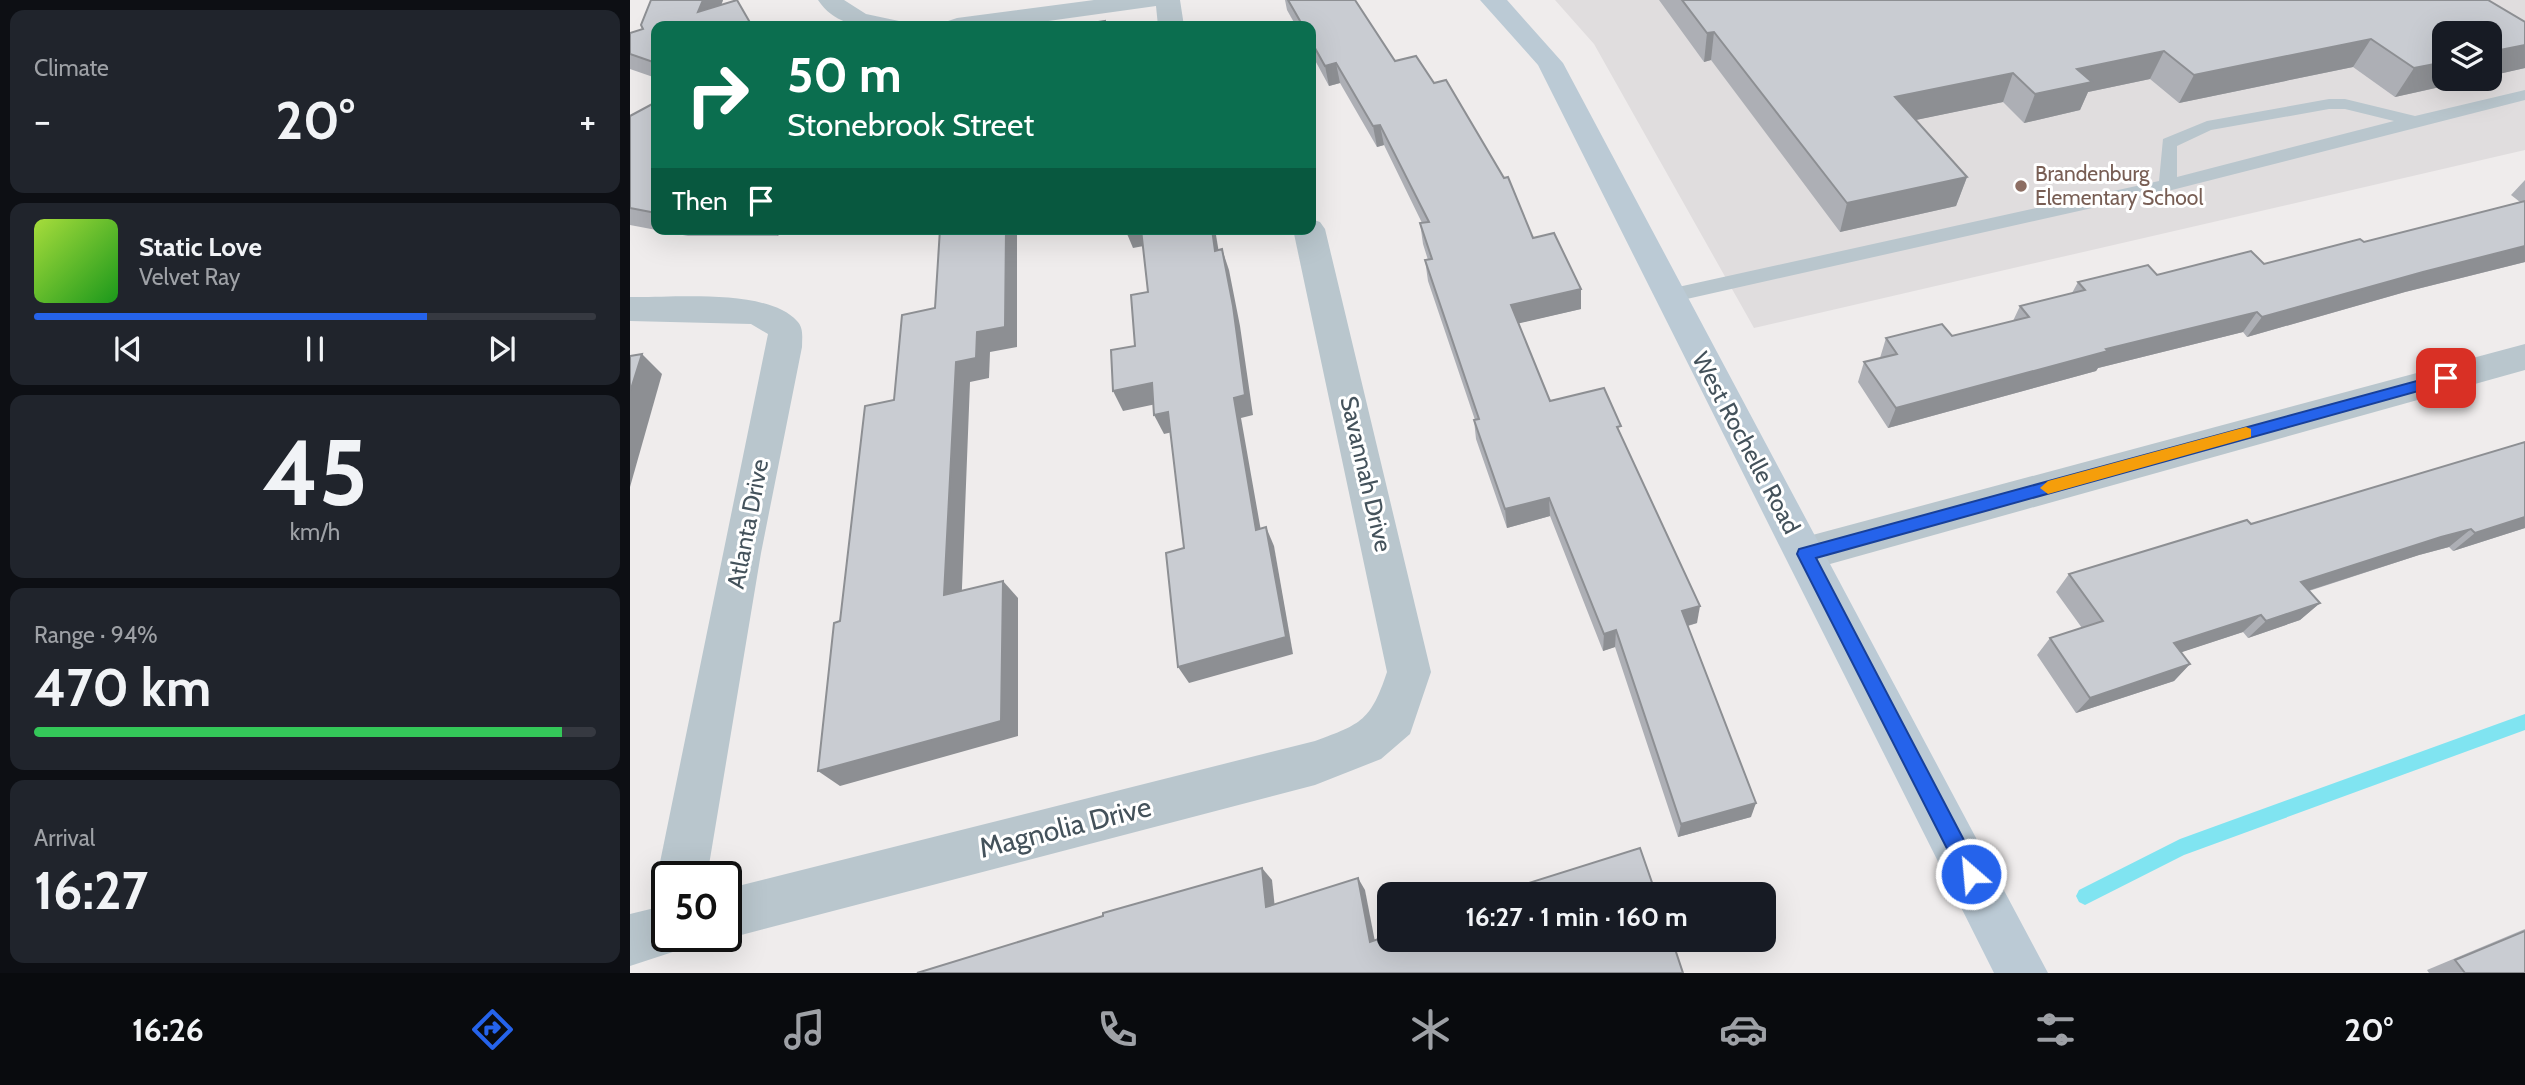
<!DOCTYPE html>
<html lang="en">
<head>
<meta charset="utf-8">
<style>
  :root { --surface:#171b24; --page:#20242c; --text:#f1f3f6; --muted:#9ea1a6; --line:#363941; --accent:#2563eb }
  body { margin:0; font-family:Cabin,sans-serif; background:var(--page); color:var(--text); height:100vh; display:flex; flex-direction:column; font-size:26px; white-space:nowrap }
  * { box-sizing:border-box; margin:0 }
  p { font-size:23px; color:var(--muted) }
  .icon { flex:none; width:38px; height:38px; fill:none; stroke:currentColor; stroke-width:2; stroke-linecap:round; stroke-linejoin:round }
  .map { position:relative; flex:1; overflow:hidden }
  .details { display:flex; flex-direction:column; gap:10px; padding:10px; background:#0d0f14; width:630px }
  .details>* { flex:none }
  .top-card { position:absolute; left:21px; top:21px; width:665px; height:214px; border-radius:14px; box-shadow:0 7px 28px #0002; background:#0b6e4f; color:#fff; overflow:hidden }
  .fabs { position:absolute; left:1802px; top:21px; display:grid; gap:14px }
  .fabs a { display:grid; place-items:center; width:70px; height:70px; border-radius:14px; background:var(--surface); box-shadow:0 7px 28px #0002; font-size:35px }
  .speed { position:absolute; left:21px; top:861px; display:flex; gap:14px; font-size:35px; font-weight:700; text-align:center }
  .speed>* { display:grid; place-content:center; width:91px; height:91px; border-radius:50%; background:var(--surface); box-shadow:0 7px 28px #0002; line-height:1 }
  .speed .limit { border:4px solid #111; border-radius:10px; background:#fff; color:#111 }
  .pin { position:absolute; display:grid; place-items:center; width:60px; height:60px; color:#fff; margin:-30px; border-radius:14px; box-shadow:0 4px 10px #0006 }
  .me { position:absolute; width:77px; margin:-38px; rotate:333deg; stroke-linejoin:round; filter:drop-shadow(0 0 5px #0008) }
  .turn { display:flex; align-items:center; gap:24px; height:147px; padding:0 21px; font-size:32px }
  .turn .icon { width:91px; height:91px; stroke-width:2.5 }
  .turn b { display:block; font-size:49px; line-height:60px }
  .then { display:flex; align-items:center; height:66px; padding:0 21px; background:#0003; gap:14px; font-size:26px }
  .big { font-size:52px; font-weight:800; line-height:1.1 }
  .details .card { flex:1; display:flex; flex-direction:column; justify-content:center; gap:10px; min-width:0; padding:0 24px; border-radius:14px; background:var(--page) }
  .details .dial { align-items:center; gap:0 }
  .dial b { font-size:91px; line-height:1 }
  .song { display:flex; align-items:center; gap:21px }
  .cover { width:84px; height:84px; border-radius:10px; background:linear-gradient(135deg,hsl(80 70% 55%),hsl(120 70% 35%)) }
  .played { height:7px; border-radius:4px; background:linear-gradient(90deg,var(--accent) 70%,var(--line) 70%) }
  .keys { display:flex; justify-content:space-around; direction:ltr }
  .heat { display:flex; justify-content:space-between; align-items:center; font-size:38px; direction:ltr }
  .charge { height:10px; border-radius:5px; background:linear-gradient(90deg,#34c759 94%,var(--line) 0) }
  .trip { position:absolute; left:747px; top:882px; width:399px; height:70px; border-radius:14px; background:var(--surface); box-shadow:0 7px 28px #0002; font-weight:800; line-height:70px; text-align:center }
  .tab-bar { display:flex; height:112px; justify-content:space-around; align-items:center; background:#090b0e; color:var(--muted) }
  .tab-bar .icon { width:49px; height:49px }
  .tab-bar .selected { color:var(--accent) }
  .tab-bar b { font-size:32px; color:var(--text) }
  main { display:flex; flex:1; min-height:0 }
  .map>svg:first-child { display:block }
  .education { fill:#e0ddde; fill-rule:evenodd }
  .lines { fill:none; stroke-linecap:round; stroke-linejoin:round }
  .stream { fill:#80e4f1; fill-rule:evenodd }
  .lane { fill:#b9c6cd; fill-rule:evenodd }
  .street { fill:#b9c6cd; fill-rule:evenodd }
  .secondary { fill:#bbcad5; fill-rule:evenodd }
  .wall { fill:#adafb5 }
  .shaded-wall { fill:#8d8f93 }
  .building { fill:#c9ccd2; stroke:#8d8f93; stroke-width:2 }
  .route { fill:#2563eb; stroke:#184099; stroke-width:2 }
  .slow { fill:#f59e0b }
  .education-dot { fill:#8d6e63; stroke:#fff; stroke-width:2.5 }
  .labels { text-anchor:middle; stroke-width:6; stroke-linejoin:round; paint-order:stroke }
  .far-education-label { font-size:21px; fill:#785e54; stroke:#fff; text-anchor:start }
  .street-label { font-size:24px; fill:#44525b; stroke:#fff }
  .near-street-label { font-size:28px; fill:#44525b; stroke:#fff }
</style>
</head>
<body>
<main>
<section class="details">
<div class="card"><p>Climate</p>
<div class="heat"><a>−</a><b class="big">20°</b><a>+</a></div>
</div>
<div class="card">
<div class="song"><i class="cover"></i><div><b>Static Love</b><p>Velvet Ray</p></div></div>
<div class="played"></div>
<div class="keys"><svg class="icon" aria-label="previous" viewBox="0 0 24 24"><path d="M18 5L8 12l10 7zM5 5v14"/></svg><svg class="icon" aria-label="pause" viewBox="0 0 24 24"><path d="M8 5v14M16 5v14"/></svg><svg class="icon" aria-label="next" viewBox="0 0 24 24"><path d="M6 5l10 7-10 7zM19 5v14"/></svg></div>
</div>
<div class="card dial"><b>45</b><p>km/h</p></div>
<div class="card"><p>Range · 94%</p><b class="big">470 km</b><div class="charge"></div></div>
<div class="card"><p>Arrival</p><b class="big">16:27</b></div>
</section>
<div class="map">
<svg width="1895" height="973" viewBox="0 0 1895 973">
  <rect width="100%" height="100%" fill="#efecec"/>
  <path class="education" d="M925,0H1895V150L1124,328L964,44ZM1815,33H1860V79H1815Z"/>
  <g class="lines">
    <polygon class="stream" points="1895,714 1895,730 1554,855 1455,905 1449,902 1446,896 1449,890 1550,839"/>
    <path class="lane" d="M1895,90V100L1538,191L1039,303L1029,296L1039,289L1529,181L1533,139L1577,121L1699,99H1715L1785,116ZM1699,109H1715L1764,121L1547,177V146L1581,130Z"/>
    <g class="street">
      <path d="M188,0H214L236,14L269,21L273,26C240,27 208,30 188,0Z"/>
      <polygon points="464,0 550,0 554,26 528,26 526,6 382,26 314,26 318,21 327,18"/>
      <path d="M681,219L690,222L695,229L801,672L780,734L751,759L685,785L96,939L89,936H96V889L685,741C732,724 741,720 757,672L663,229H681Z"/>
      <path d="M0,297C43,298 137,288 167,321C174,328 172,338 172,347L131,553L77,877H37V895L27,877L138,334L121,324L0,321Z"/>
      <polygon points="1895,344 1895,370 1175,571 1161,566 1155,554 1161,542 1175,537"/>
      <polygon points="37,905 37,936 60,936 55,948 0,966 0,914"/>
    </g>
    <polygon class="secondary" points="850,0 877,0 933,63 1418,973 1364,973 908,65"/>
  </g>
  <g class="wall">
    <polygon points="21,0 93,0 91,5 26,26 26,78 0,69 0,33 13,29"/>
    <polygon points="655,0 725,0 765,61 903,238 951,309 888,323 920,401 990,433 1067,623 1058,626 1121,817 1048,837 985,647 973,651 920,516 877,528 846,439 844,420 845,420 798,281 795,260 798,260 793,244 790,223 792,223 754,145 747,147 710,83 699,86 681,53 681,26 666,26 657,10"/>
    <polygon points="1029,0 1858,0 1895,22 1895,68 1765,97 1723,67 1549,103 1520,79 1458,92 1450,110 1394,123 1373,102 1285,120 1337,177 1326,206 1210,232 1081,60 1074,62"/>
    <polygon points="26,102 26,229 182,229 182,230 151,230 148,236 58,236 0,225 0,116"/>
    <polygon points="1895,180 1895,262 1775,292 1617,337 1613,332 1468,368 1466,371 1258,428 1228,382 1234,362 1250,358 1256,338 1322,336 1383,321 1390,306 1442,293 1448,282 1634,264 1734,242 1890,202 1881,195"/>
    <polygon points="1895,442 1895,528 1823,551 1819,547 1789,555 1679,591 1690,603 1670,620 1618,638 1613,632 1551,652 1560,664 1544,681 1446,713 1407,655 1420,638 1452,628 1426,592 1439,574 1621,524"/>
    <polygon points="1895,929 1895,973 1799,973 1797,970"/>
  </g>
  <g class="shaded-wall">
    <polygon points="73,0 93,0 84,26 68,12"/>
    <polygon points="1084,32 1081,60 1074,62 1077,33"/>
    <polygon points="1741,39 1723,67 1549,103 1564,75"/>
    <polygon points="1895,45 1895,68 1860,76 1860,52"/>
    <polygon points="1534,51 1520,79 1458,92 1450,110 1394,123 1405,94 1447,69"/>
    <polygon points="1815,62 1815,79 1846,79 1765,97 1784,68"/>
    <polygon points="706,63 710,83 699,86 695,66"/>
    <polygon points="1383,73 1373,102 1257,126 1265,97"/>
    <polygon points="750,125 754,145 747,147 743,126"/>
    <polygon points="1337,177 1326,206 1210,232 1217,203"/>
    <polygon points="143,229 151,229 151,230 148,236"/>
    <polygon points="376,229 384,229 387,235 387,347 360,352 359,378 340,382 331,613 314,595 326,362 347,332"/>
    <polygon points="495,229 513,229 519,245 503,248"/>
    <polygon points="582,229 585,229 592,271 585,251"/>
    <polygon points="1895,246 1895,262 1775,292 1617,337 1632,317 1793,272"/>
    <polygon points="592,249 599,270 610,326 623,415 611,418 634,548 626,530 604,398"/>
    <polygon points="951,289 951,309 882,325 881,305"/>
    <polygon points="1627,312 1613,332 1468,368 1466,371 1258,428 1266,408 1476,349"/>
    <polygon points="12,354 32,374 0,487 0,392"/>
    <polygon points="522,383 531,403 493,411 483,391"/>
    <polygon points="538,412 547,431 534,434 524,415"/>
    <polygon points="919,498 920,516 877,528 875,509"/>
    <polygon points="1895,517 1895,528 1823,551 1845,533"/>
    <polygon points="636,527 644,546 663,654 559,683 548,667"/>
    <polygon points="1841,529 1819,547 1789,555 1652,599 1671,582 1811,537"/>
    <polygon points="373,581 388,598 388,736 210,786 188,771"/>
    <polygon points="1690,603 1670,620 1618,638 1636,621"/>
    <polygon points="1070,606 1067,623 1049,628 1052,611"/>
    <polygon points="1631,615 1613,632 1528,660 1544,643"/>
    <polygon points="986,630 985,647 973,651 974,634"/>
    <polygon points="1560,664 1544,681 1446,713 1460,698"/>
    <polygon points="1126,803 1121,817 1048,837 1051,824"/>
    <polygon points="632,868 642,880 646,918 636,907"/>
    <polygon points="728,878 735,890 747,952 740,942"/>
  </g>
  <g class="building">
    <polygon points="21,0 73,0 68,12 107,0 122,26 26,26 26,63 0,54 0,33 13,29 11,25"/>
    <polygon points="658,0 725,0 765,61 786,56 804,83 816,80 874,178 878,177 903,238 924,233 951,289 881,305 920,401 974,388 991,426 987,427 1070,606 1052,611 1126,803 1051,824 986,630 974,634 919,498 875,509 844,420 849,419 795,260 802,259 790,223 799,222 750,125 743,126 706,63 695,66 681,41 681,26 673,26"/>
    <polygon points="1052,0 1858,0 1895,22 1895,45 1860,52 1860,33 1815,33 1815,62 1784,68 1741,39 1564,75 1534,51 1447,69 1462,82 1405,94 1383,73 1265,97 1337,177 1217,203 1084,32 1077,33"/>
    <polygon points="475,21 475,26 443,26"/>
    <polygon points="26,102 26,213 0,208 0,116"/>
    <polygon points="1895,201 1895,246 1793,272 1632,317 1627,312 1476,349 1478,351 1266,408 1234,362 1267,354 1256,338 1312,324 1322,336 1399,317 1390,306 1455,290 1448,282 1518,265 1527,275 1621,251 1634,264 1730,239 1734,242"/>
    <polygon points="310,229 376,229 375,327 347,332 346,358 326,362 314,595 373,581 371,721 188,771 204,623 210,621 235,406 264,400 272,315 305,308"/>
    <polygon points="511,229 582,229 585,251 592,249 603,306 615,395 604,398 626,530 636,527 656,637 548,667 536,553 554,548 538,412 524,415 522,383 483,391 481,350 505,346 501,295 518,292"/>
    <polygon points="12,354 0,392 0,356"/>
    <polygon points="1895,442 1895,517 1845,533 1841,529 1811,537 1671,582 1690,603 1636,621 1631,615 1544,643 1560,664 1460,698 1420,638 1473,621 1439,574 1617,520 1621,524"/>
    <polygon points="1010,848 1026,894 864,894"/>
    <polygon points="632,868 636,907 728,878 740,942 760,935 760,940 1042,940 1053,973 287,973 473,916 473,913"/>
    <polygon points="1895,931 1895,973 1835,973 1825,960"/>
  </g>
  <polygon class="route" points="1816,373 1823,378 1821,382 1186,558 1348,867 1351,874 1348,882 1341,885 1334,882 1167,554 1169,549"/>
  <polygon class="slow" points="1616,427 1621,429 1621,437 1418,494 1410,488 1418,481"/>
  <circle class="education-dot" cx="1391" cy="186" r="7"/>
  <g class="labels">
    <g class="far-education-label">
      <text x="1405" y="181">Brandenburg<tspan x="1405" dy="24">Elementary School</tspan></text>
    </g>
    <g class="street-label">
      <text transform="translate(1116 443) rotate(62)" y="8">West Rochelle Road</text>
      <text transform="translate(736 474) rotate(77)" y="8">Savannah Drive</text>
      <text transform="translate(118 524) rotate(-79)" y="8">Atlanta Drive</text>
    </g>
    <g class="near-street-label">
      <text transform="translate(435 827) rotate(-14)" y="10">Magnolia Drive</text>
    </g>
  </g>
</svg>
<div class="fabs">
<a><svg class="icon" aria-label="layers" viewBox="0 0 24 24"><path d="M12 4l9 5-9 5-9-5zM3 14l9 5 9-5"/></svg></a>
</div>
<div class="speed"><div class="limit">50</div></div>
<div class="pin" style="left:1816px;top:378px;background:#d93025"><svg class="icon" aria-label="arrive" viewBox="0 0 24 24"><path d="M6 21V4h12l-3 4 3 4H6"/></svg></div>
<svg class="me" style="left:1341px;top:874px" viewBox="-20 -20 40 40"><circle r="17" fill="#2563eb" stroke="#fff" stroke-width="3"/><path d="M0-11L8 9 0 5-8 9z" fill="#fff"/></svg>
<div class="trip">16:27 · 1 min · 160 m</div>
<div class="top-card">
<div class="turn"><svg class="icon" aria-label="right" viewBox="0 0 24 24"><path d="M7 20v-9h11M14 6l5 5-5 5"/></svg><div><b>50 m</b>Stonebrook Street</div></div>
<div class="then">Then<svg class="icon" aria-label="arrive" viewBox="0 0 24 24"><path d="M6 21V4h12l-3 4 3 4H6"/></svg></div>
</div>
</div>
</main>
<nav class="tab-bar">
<b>16:26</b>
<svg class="icon selected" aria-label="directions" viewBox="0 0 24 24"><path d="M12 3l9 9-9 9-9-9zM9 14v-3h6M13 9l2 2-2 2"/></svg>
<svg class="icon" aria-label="music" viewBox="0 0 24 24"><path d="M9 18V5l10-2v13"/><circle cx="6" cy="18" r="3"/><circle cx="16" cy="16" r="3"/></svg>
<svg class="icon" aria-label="phone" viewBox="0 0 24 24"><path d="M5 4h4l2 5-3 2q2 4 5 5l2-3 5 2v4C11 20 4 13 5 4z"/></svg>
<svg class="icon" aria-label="climate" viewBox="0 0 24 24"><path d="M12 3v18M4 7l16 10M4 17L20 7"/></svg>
<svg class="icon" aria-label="car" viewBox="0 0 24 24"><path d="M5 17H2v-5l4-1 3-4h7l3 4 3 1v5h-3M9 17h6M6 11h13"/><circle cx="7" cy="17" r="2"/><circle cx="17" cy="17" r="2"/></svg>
<svg class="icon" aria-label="filters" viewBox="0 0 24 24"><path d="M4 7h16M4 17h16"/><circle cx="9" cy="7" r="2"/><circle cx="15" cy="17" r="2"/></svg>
<b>20°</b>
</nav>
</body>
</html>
